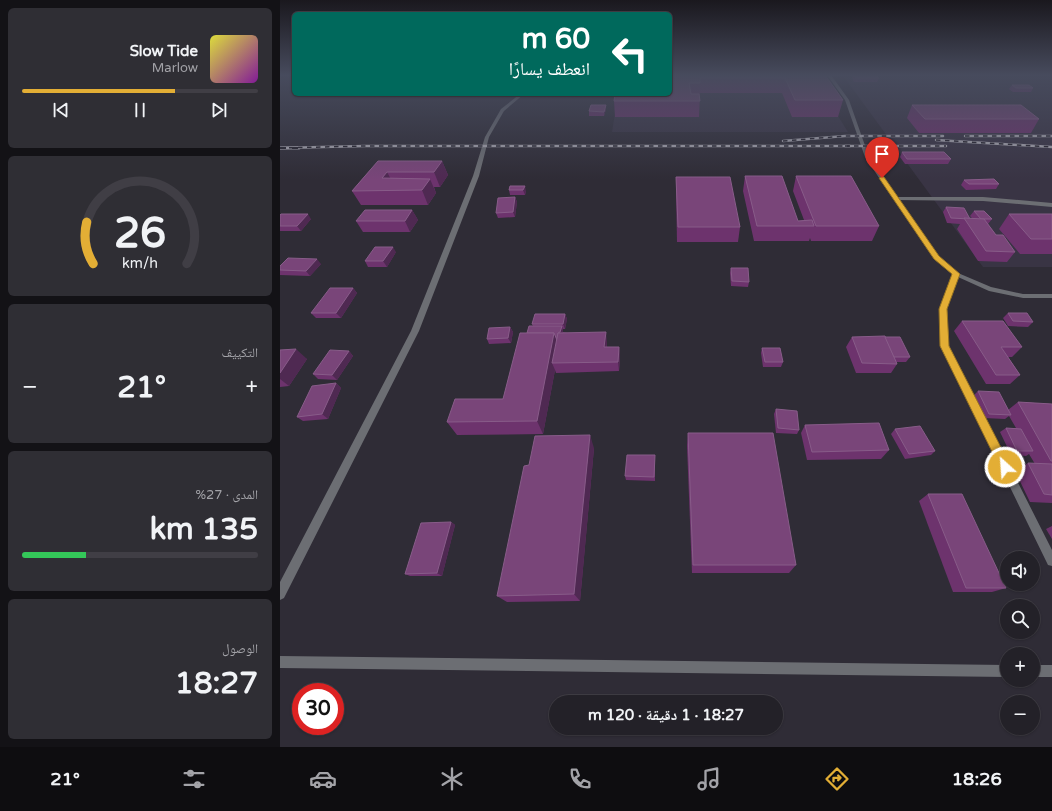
<!DOCTYPE html>
<html lang="ar">
<head>
<meta charset="utf-8">
<style>
  :root { --surface:#232128; --page:#2f2e34; --text:#f1f3f6; --muted:#a3a3a8; --line:#403e45; --accent:#e3ae35 }
  body { margin:0; font-family:"Varela Round","Noto Naskh Arabic",sans-serif; background:var(--page); color:var(--text); direction:rtl; height:100vh; display:flex; flex-direction:column; font-size:15px; white-space:nowrap }
  * { box-sizing:border-box; margin:0 }
  p { font-size:13px; color:var(--muted) }
  .icon { flex:none; width:22px; height:22px; fill:none; stroke:currentColor; stroke-width:2; stroke-linecap:round; stroke-linejoin:round }
  .map { position:relative; flex:1; overflow:hidden; direction:ltr }
  .drawer { display:flex; flex-direction:column; gap:8px; padding:8px; background:#131216; width:280px }
  .drawer>* { flex:none }
  .hud { position:absolute; left:12px; top:12px; width:380px; height:84px; border-radius:6px; box-shadow:0 1px 3px #0004,0 0 0 1px var(--line); direction:rtl; background:#00695c; color:#fff; overflow:hidden }
  .controls { position:absolute; left:720px; top:551px; display:grid; gap:8px }
  .controls a { display:grid; place-items:center; width:40px; height:40px; border-radius:50%; background:var(--surface); box-shadow:0 1px 3px #0004,0 0 0 1px var(--line); font-size:20px }
  .speed { position:absolute; left:12px; top:683px; display:flex; gap:8px; font-size:20px; font-weight:700; text-align:center }
  .speed>* { display:grid; place-content:center; width:52px; height:52px; border-radius:50%; background:var(--surface); box-shadow:0 1px 3px #0004,0 0 0 1px var(--line); line-height:1 }
  .speed .limit { border:6px solid #d22; background:#fff; color:#111 }
  .pin { position:absolute; display:grid; place-items:center; width:34px; height:34px; color:#fff; margin:-41px -17px; border-radius:50% 50% 50% 0; rotate:-45deg; box-shadow:0 0 4px #0007 }
  .pin .icon { rotate:45deg }
  .me { position:absolute; width:44px; margin:-22px; rotate:334deg; stroke-linejoin:round; filter:drop-shadow(0 0 3px #0008) }
  .turn { display:flex; align-items:center; gap:14px; height:84px; padding:0 16px; font-size:18px }
  .turn .icon { width:52px; height:52px; stroke-width:2.5 }
  .turn b { display:block; font-size:28px; line-height:34px }
  .big { font-size:30px; font-weight:800; line-height:1.1 }
  .drawer .card { flex:1; display:flex; flex-direction:column; justify-content:center; gap:6px; min-width:0; padding:0 14px; border-radius:6px; background:var(--page) }
  .drawer .dial { align-items:center; gap:0 }
  .dial svg { height:104px; overflow:visible; fill:none; stroke:var(--line); stroke-width:7; stroke-linecap:round; text-anchor:middle }
  .dial text { fill:var(--text); stroke:none }
  .song { display:flex; align-items:center; gap:12px }
  .cover { width:48px; height:48px; border-radius:6px; background:linear-gradient(135deg,hsl(60 70% 55%),hsl(290 70% 35%)) }
  .played { height:4px; border-radius:2px; background:linear-gradient(90deg,var(--accent) 65%,var(--line) 65%) }
  .keys { display:flex; justify-content:space-around; direction:ltr }
  .heat { display:flex; justify-content:space-between; align-items:center; font-size:22px; direction:ltr }
  .charge { height:6px; border-radius:3px; background:linear-gradient(90deg,#34c759 27%,var(--line) 0) }
  .trip { position:absolute; left:269px; top:695px; width:234px; height:40px; border-radius:20px; background:var(--surface); box-shadow:0 1px 3px #0004,0 0 0 1px var(--line); font-weight:800; line-height:40px; text-align:center; direction:rtl }
  .tabs { display:flex; height:64px; justify-content:space-around; align-items:center; background:#0e0d10; color:var(--muted) }
  .tabs .icon { width:28px; height:28px }
  .tabs .on { color:var(--accent) }
  .tabs b { font-size:18px; color:var(--text) }
  main { display:flex; flex:1; min-height:0 }
  .map>svg:first-child { display:block }
  .built { fill:#393444 }
  .lines { fill:none; stroke-linecap:round; stroke-linejoin:round }
  .lane { fill:#6c6e73; fill-rule:evenodd }
  .street { fill:#6c6e73; fill-rule:evenodd }
  .rail-far1-casing { stroke:#aba9b1; stroke-width:2.5 }
  .rail-casing { stroke:#aba9b1; stroke-width:3 }
  .rail-far1 { stroke:#25222c; stroke-width:1.5; stroke-dasharray:4.5; stroke-linecap:butt }
  .rail { stroke:#25222c; stroke-width:2; stroke-dasharray:6; stroke-linecap:butt }
  .wall { fill:#6d336d }
  .shaded-wall { fill:#4f2952 }
  .building { fill:#794579; stroke:#885c89 }
  .route { fill:#e3ae35; stroke:#947122 }
</style>
</head>
<body>
<main>
<div class="map">
<svg width="772" height="747" viewBox="0 0 772 747">
  <rect width="100%" height="100%" fill="#2f2c36"/>
  <g class="built">
    <polygon points="390,75 532,75 568,132 332,132 338,94 390,94"/>
    <polygon points="564,77 772,77 772,267 703,267"/>
  </g>
  <g class="lines">
    <polygon class="lane" points="617,197 703,197 772,203 772,207 703,201 615,200 615,198"/>
    <g class="street">
      <polygon points="547,75 551,75 569,100 589,157 658,257 678,273 711,287 743,294 772,294 772,298 743,298 709,291 678,277 667,309 669,346 772,550 772,566 768,565 661,346 659,309 673,275 654,259 585,157 565,100"/>
      <polygon points="240,94 244,94 224,111 209,137 199,176 139,331 4,598 0,600 0,582 131,331 193,176 205,137 221,109"/>
      <polygon points="0,656 727,665 727,677 0,668"/>
      <rect x="753" y="665" width="19" height="12"/>
    </g>
    <defs>
      <g id="rail-far1">
        <polyline points="685,136 772,136"/>
        <polyline points="656,140 772,147"/>
        <polyline points="503,141 565,136 663,136"/>
        <polyline points="565,146 666,146"/>
        <polyline points="0,148 85,146 570,146"/>
      </g>
      <polyline id="rail" points="0,148 19,148"/>
    </defs>
    <use href="#rail-far1" class="rail-far1-casing"/>
    <use href="#rail" class="rail-casing"/>
    <use href="#rail-far1" class="rail-far1"/>
    <use href="#rail" class="rail"/>
  </g>
  <g class="wall">
    <polygon points="390,75 545,75 563,100 558,117 512,117 502,93 420,93 419,117 335,117 334,101"/>
    <polygon points="573,75 596,75 599,78 597,82 574,82 572,78"/>
    <polygon points="732,85 753,88 751,92 733,92 729,89"/>
    <polygon points="632,105 759,119 751,133 639,133 627,118"/>
    <polygon points="326,109 324,116 309,116 309,111"/>
    <polygon points="622,152 671,159 668,164 625,164 620,157"/>
    <polygon points="98,161 162,161 168,175 160,187 154,187 156,193 148,205 81,205 72,191"/>
    <polygon points="465,176 518,221 524,220 513,191 516,176 599,226 592,241 531,241 530,238 529,241 474,241 463,191"/>
    <polygon points="396,177 460,227 458,242 397,242 396,191"/>
    <polygon points="684,180 719,184 716,189 686,190 681,185"/>
    <polygon points="230,186 246,191 245,195 230,195 229,190"/>
    <polygon points="235,197 237,202 235,217 218,218 216,213"/>
    <polygon points="666,207 690,219 693,219 690,216 694,211 712,219 708,224 716,235 735,252 727,262 698,261 677,229 680,224 667,223 663,212"/>
    <polygon points="132,210 138,220 130,232 83,232 76,221"/>
    <polygon points="729,214 772,214 772,254 740,254 719,229"/>
    <polygon points="0,215 31,219 21,231 0,231"/>
    <polygon points="116,252 107,267 88,267 85,261"/>
    <polygon points="41,264 30,276 0,275 0,270"/>
    <polygon points="451,268 469,282 468,287 451,286 450,273"/>
    <polygon points="73,288 77,293 61,318 36,318 31,313"/>
    <polygon points="728,313 753,322 748,327 728,326 723,318"/>
    <polygon points="285,314 287,319 285,329 283,329 283,332 327,342 327,347 339,347 340,357 339,371 276,373 275,370 263,434 177,435 167,422 223,399 247,333 253,326 252,324"/>
    <polygon points="682,321 742,347 732,357 728,357 740,375 730,384 706,384 674,331"/>
    <polygon points="230,327 233,332 231,343 209,344 207,339"/>
    <polygon points="572,337 630,357 626,362 617,362 617,364 611,373 576,373 566,347"/>
    <polygon points="482,348 503,362 501,367 483,367 481,353"/>
    <polygon points="0,350 27,359 9,386 0,387"/>
    <polygon points="69,351 73,356 57,380 38,379 33,374"/>
    <polygon points="56,383 61,388 48,419 23,421 17,417"/>
    <polygon points="698,391 728,410 738,402 772,404 772,503 750,502 735,471 748,463 755,464 749,454 746,456 731,455 720,432 726,428 736,428 729,416 725,419 704,418 693,396"/>
    <polygon points="496,409 519,430 517,434 496,433 494,414"/>
    <polygon points="525,425 609,450 601,459 527,460 521,433"/>
    <polygon points="615,429 655,451 651,455 625,459 611,434"/>
    <polygon points="408,433 516,565 509,573 412,573 407,446"/>
    <polygon points="314,448 300,601 227,602 217,596 249,465"/>
    <polygon points="375,460 375,481 346,480 345,476"/>
    <polygon points="648,494 726,588 712,592 673,592 639,501"/>
    <polygon points="171,522 175,525 162,576 130,576 125,574"/>
    <polygon points="772,526 772,539 766,529"/>
  </g>
  <g class="shaded-wall">
    <polygon points="326,105 326,109 324,116 324,112"/>
    <polygon points="162,161 168,175 160,187 154,172"/>
    <polygon points="107,172 115,187 102,178"/>
    <polygon points="150,179 156,193 148,205 142,190"/>
    <polygon points="245,186 246,191 245,195 243,190"/>
    <polygon points="235,197 237,202 235,217 233,212"/>
    <polygon points="132,210 138,220 130,232 125,221"/>
    <polygon points="28,214 31,219 21,231 17,226"/>
    <polygon points="113,247 116,252 107,267 103,261"/>
    <polygon points="37,259 41,264 30,276 26,271"/>
    <polygon points="73,288 77,293 61,318 56,313"/>
    <polygon points="285,314 287,319 285,329 283,324"/>
    <polygon points="282,326 283,331 280,346 279,341"/>
    <polygon points="230,327 233,332 231,343 228,338"/>
    <polygon points="326,332 327,342 326,357 324,347"/>
    <polygon points="274,333 279,348 272,363 275,370 263,434 257,421"/>
    <polygon points="339,347 340,357 339,371 338,362"/>
    <polygon points="16,349 27,359 9,386 0,379 0,373"/>
    <polygon points="69,351 73,356 57,380 52,375"/>
    <polygon points="56,383 61,388 48,419 42,414"/>
    <polygon points="310,435 314,448 300,601 294,594"/>
    <polygon points="171,522 175,525 162,576 157,573"/>
  </g>
  <g class="building">
    <polygon points="390,75 545,75 563,100 515,100 505,78 420,78 420,83 409,83 411,94 419,94 420,101 334,101 335,94 390,94"/>
    <polygon points="573,75 596,75 599,78 576,78"/>
    <polygon points="732,85 749,85 753,88 736,88"/>
    <polygon points="311,105 326,105 324,112 309,111"/>
    <polygon points="632,105 741,105 759,119 645,119"/>
    <polygon points="622,152 664,152 671,159 627,159"/>
    <polygon points="98,161 162,161 154,172 107,172 102,178 150,179 142,190 72,191"/>
    <polygon points="465,176 502,176 518,221 532,220 534,226 477,226"/>
    <polygon points="516,176 571,176 599,226 536,226"/>
    <polygon points="396,177 450,177 460,227 398,227"/>
    <polygon points="714,179 719,184 689,184 684,180"/>
    <polygon points="230,186 245,186 243,190 229,190"/>
    <polygon points="235,197 233,212 216,213 218,198"/>
    <polygon points="666,207 684,208 690,219 671,218"/>
    <polygon points="85,210 132,210 125,221 76,221"/>
    <polygon points="694,211 704,211 712,219 701,219"/>
    <polygon points="1,214 28,214 17,226 0,226 0,215"/>
    <polygon points="729,214 772,214 772,239 751,239"/>
    <polygon points="684,218 704,219 716,235 723,235 735,252 706,251"/>
    <polygon points="95,247 113,247 103,261 85,261"/>
    <polygon points="8,258 37,259 26,271 0,270 0,266"/>
    <polygon points="451,268 468,268 469,282 452,281"/>
    <polygon points="50,288 73,288 56,313 31,313"/>
    <polygon points="728,313 747,313 753,322 733,321"/>
    <polygon points="255,314 285,314 283,324 252,324"/>
    <polygon points="682,321 723,321 742,347 721,347 740,375 716,375"/>
    <polygon points="249,326 282,326 280,332 278,333 277,340 274,333 247,333"/>
    <polygon points="230,327 228,338 207,339 209,328"/>
    <polygon points="326,332 324,347 339,347 338,362 272,363 278,333"/>
    <polygon points="240,333 274,333 257,421 167,422 175,399 223,399"/>
    <polygon points="605,336 617,364 582,363 572,337"/>
    <polygon points="605,337 620,337 630,357 614,357"/>
    <polygon points="482,348 500,348 503,362 485,362"/>
    <polygon points="16,349 0,373 0,350"/>
    <polygon points="50,350 69,351 52,375 33,374"/>
    <polygon points="56,383 42,414 17,417 32,386"/>
    <polygon points="698,391 719,392 731,415 709,414"/>
    <polygon points="738,402 772,404 772,461 771,461"/>
    <polygon points="496,409 517,411 519,430 498,428"/>
    <polygon points="599,423 609,450 532,452 525,425"/>
    <polygon points="640,426 655,451 629,454 615,429"/>
    <polygon points="726,428 741,429 753,451 737,451"/>
    <polygon points="408,433 493,433 516,565 413,565"/>
    <polygon points="310,435 294,594 217,596 244,466 249,465 255,436"/>
    <polygon points="347,455 375,455 374,477 345,476"/>
    <polygon points="748,463 772,464 772,495 764,494"/>
    <polygon points="648,494 682,494 726,588 686,588"/>
    <polygon points="171,522 157,573 125,574 141,523"/>
  </g>
  <linearGradient id="sky" x2="0" y2="1"><stop stop-color="#1a181e"/><stop offset="0.42" stop-color="#474b5d"/><stop offset="1" stop-color="#474b5d" stop-opacity="0"/></linearGradient>
  <rect width="772" height="179" fill="url(#sky)"/>
  <polygon class="route" points="602,176 604,177 659,256 680,274 667,309 669,346 729,463 730,467 729,470 725,472 721,470 660,346 659,309 672,274 654,259 599,178"/>
</svg>
<div class="controls">
<a><svg class="icon" aria-label="sound" viewBox="0 0 24 24"><path d="M4 9h4l5-4v14l-5-4H4zM17 9q2 3 0 6"/></svg></a>
<a><svg class="icon" aria-label="search" viewBox="0 0 24 24"><circle cx="10" cy="10" r="6"/><path d="M15 15l6 6"/></svg></a>
<a>+</a>
<a>−</a>
</div>
<div class="speed"><div class="limit">30</div></div>
<div class="pin" style="left:602px;top:178px;background:#d93025"><svg class="icon" aria-label="arrive" viewBox="0 0 24 24"><path d="M6 21V4h12l-3 4 3 4H6"/></svg></div>
<svg class="me" style="left:725px;top:467px" viewBox="-20 -20 40 40"><circle r="17" fill="#e3ae35" stroke="#fff" stroke-width="3"/><path d="M0-11L8 9 0 5-8 9z" fill="#fff"/></svg>
<div class="trip">18:27 · 1 دقيقة · 120 m</div>
<div class="hud">
<div class="turn"><svg class="icon" aria-label="left" viewBox="0 0 24 24"><path d="M17 20v-9H6M10 6l-5 5 5 5"/></svg><div><b>60 m</b>انعطف يسارًا</div></div>
</div>
</div>
<section class="drawer">
<div class="card">
<div class="song"><i class="cover"></i><div><b>Slow Tide</b><p>Marlow</p></div></div>
<div class="played"></div>
<div class="keys"><svg class="icon" aria-label="previous" viewBox="0 0 24 24"><path d="M18 5L8 12l10 7zM5 5v14"/></svg><svg class="icon" aria-label="pause" viewBox="0 0 24 24"><path d="M8 5v14M16 5v14"/></svg><svg class="icon" aria-label="next" viewBox="0 0 24 24"><path d="M6 5l10 7-10 7zM19 5v14"/></svg></div>
</div>
<div class="card dial"><svg viewBox="0 0 100 80">
<path d="M14 69A42 42 0 1 1 86 69"/>
<path d="M14 69A42 42 0 0 1 9 37" stroke="#e3ae35"/>
<text x="50" y="56" font-size="32" font-weight="700">26</text>
<text x="50" y="72" font-size="11">km/h</text>
</svg></div>
<div class="card"><p>التكييف</p>
<div class="heat"><a>−</a><b class="big">21°</b><a>+</a></div>
</div>
<div class="card"><p>المدى · 27%</p><b class="big">135 km</b><div class="charge"></div></div>
<div class="card"><p>الوصول</p><b class="big">18:27</b></div>
</section>
</main>
<nav class="tabs">
<b>18:26</b>
<svg class="icon on" aria-label="directions" viewBox="0 0 24 24"><path d="M12 3l9 9-9 9-9-9zM9 14v-3h6M13 9l2 2-2 2"/></svg>
<svg class="icon" aria-label="music" viewBox="0 0 24 24"><path d="M9 18V5l10-2v13"/><circle cx="6" cy="18" r="3"/><circle cx="16" cy="16" r="3"/></svg>
<svg class="icon" aria-label="phone" viewBox="0 0 24 24"><path d="M5 4h4l2 5-3 2q2 4 5 5l2-3 5 2v4C11 20 4 13 5 4z"/></svg>
<svg class="icon" aria-label="climate" viewBox="0 0 24 24"><path d="M12 3v18M4 7l16 10M4 17L20 7"/></svg>
<svg class="icon" aria-label="car" viewBox="0 0 24 24"><path d="M5 17H2v-5l4-1 3-4h7l3 4 3 1v5h-3M9 17h6M6 11h13"/><circle cx="7" cy="17" r="2"/><circle cx="17" cy="17" r="2"/></svg>
<svg class="icon" aria-label="filters" viewBox="0 0 24 24"><path d="M4 7h16M4 17h16"/><circle cx="9" cy="7" r="2"/><circle cx="15" cy="17" r="2"/></svg>
<b>21°</b>
</nav>
</body>
</html>
